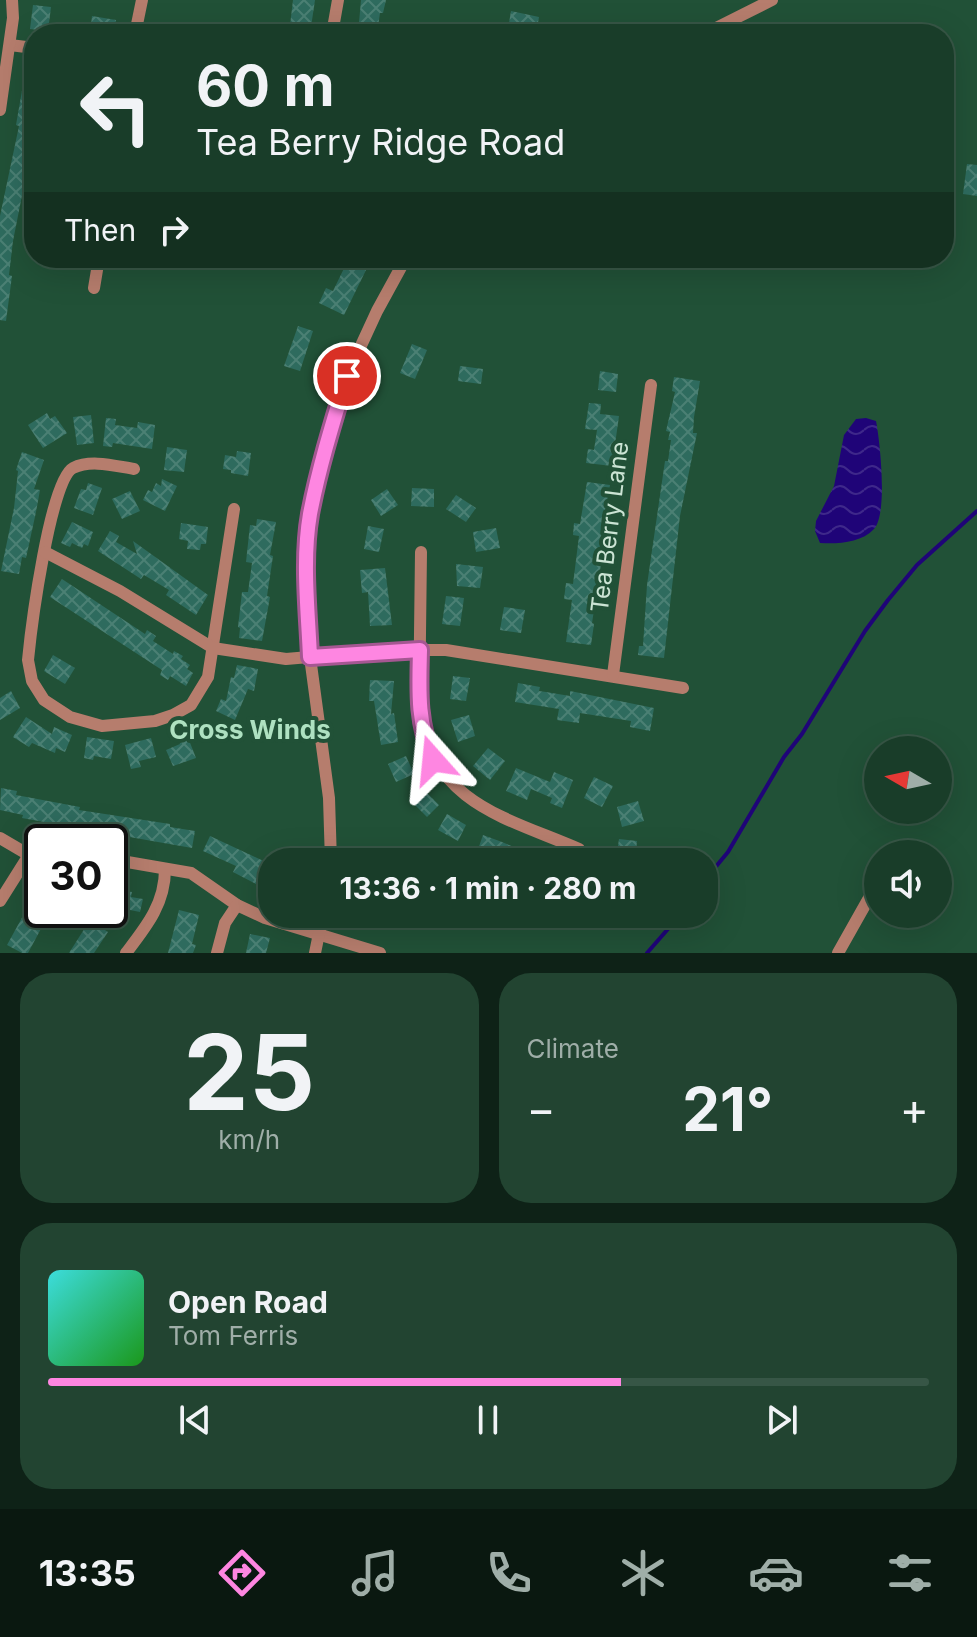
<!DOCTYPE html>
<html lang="en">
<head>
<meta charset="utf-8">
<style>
  :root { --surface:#193d29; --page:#224431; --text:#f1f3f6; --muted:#9faea8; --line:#375646; --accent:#fe86e1 }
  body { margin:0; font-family:Inter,sans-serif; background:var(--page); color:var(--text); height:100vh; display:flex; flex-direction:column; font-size:30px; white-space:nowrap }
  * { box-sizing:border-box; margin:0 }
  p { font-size:26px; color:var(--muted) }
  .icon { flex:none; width:44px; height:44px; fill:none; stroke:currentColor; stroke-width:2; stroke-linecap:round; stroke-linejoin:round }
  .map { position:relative; height:953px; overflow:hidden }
  .sheet { display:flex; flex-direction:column; gap:20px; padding:20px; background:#0e2217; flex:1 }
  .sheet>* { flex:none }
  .guide { position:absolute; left:24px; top:24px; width:930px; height:244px; border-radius:32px; box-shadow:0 8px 32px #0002,0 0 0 2px var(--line); background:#193d29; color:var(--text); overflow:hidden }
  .needle { width:52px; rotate:279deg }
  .buttons { position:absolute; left:864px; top:736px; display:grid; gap:16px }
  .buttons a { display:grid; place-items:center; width:88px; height:88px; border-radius:50%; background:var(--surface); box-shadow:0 8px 32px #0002,0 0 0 2px var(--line); font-size:40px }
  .speed { position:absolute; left:24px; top:824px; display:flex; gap:16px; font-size:40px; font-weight:700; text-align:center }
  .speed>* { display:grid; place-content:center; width:104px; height:104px; border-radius:50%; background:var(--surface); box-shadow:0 8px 32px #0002,0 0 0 2px var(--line); line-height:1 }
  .speed .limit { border:4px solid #111; border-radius:12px; background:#fff; color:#111 }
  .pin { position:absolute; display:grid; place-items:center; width:68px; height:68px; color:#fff; margin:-34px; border:4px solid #fff; border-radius:50%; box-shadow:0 2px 8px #0007 }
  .me { position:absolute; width:88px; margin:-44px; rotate:342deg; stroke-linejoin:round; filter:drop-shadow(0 0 6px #0008) }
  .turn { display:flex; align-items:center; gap:28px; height:168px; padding:0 40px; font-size:36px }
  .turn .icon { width:104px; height:104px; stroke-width:2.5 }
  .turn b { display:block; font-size:56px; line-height:68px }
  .then { display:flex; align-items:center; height:76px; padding:0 40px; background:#0003; gap:16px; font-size:30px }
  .big { font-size:60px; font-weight:700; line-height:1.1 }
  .sheet .widget { flex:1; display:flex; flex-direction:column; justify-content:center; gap:12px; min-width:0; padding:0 28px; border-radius:32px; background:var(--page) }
  .sheet .dial { align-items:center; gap:0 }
  .dial b { font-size:104px; line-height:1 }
  .song { display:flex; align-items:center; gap:24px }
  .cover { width:96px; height:96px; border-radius:12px; background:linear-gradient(135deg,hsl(180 70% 55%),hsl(120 70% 35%)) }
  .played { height:8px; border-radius:4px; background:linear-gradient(90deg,var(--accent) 65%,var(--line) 65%) }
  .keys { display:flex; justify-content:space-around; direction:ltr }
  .heat { display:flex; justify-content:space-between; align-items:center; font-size:44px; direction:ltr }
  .sheet .tiles { flex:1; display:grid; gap:20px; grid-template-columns:1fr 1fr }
  .widget:last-child { grid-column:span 2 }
  .trip { position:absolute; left:258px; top:848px; width:460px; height:80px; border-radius:32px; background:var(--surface); box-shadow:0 8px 32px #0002,0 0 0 2px var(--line); font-weight:700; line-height:80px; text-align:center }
  .tabs { display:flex; height:128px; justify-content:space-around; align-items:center; background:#0a1810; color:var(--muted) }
  .tabs .icon { width:56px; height:56px }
  .tabs .active { color:var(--accent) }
  .tabs b { font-size:36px; color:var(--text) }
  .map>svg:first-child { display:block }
  .water { fill:url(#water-waves) }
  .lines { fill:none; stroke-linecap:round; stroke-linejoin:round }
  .stream { stroke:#1f0478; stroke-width:4 }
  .building { fill:url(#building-cross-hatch) }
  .street { stroke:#b67d6d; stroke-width:12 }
  .route-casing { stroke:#a55792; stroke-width:20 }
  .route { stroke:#fe86e1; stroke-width:14 }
  .labels { text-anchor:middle; stroke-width:8; stroke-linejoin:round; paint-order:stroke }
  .street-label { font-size:24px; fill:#cbe4d4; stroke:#215137 }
  .neighbourhood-label { font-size:26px; font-weight:bold; fill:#aee1c1; stroke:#215137 }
</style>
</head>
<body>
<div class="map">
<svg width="977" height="953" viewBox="0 0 977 953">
  <defs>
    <pattern id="water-waves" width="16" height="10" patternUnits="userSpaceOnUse" patternTransform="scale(2)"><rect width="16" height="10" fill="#1f0478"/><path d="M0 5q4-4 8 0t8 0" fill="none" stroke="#3e288a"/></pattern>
    <pattern id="building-cross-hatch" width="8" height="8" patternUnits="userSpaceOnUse" patternTransform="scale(2)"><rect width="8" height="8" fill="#2e6b5e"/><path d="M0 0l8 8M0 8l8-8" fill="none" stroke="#4b8074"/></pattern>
  </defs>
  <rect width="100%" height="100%" fill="#215137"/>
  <path class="water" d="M866,418L876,421C880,441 888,514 874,529C861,543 838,544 820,543L815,531L816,521L834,486L844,435L856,419Z"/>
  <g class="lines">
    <g class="stream">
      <polyline points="704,881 728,852 784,757 802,734 865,631 888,600 917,565 977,511"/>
      <polyline points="647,953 681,914"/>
    </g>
  </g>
  <g class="building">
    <polygon points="293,0 315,0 310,34 289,34"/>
    <polygon points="361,0 386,0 383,13 380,13 377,34 358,34"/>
    <polygon points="33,5 51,7 48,31 30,29"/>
    <polygon points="511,11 539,17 536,34 514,34 515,31 508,29"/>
    <polygon points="92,16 116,20 114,34 90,34"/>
    <polygon points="28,56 34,57 34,135 13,241 9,275 12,276 6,321 0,320 0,216 19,126 16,125"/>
    <polygon points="967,164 977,165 977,196 963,194"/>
    <polygon points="349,258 368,266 344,315 319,303 326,288 333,291"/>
    <polygon points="298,326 313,331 300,371 284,366"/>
    <polygon points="412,344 427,350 415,379 400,373"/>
    <polygon points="460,366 483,369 481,384 458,381"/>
    <polygon points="600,371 618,374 616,392 598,390"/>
    <polygon points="674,377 700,381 694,417 693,433 697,433 680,516 664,658 638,655 639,646 643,646 647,585 665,461 668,461 671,440 668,440 670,432 666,431 675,392 672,391"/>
    <polygon points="589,403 601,404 600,414 619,416 612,466 586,463 588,449 594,450 597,430 585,429"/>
    <polygon points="47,413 50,419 55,416 67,433 43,448 28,425"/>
    <polygon points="91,415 94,443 77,445 73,417"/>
    <polygon points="106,418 116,419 115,425 137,428 138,422 155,425 152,449 113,443 112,447 103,446"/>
    <polygon points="167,447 187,450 184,472 164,470"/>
    <polygon points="237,451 251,453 248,476 231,473 231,470 223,469 225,455 236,457"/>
    <polygon points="22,452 44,460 34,489 40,490 36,512 26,558 22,557 19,574 1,571 14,508 18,471 16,470"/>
    <polygon points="162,479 177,486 165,511 143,500 148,490 152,492 156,483 161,486"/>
    <polygon points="587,482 610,485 602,530 606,531 592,623 594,624 591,645 566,642 572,600 564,599 566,583 573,584 579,536 573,535 574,523 580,524"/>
    <polygon points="88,483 102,488 93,515 74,508 81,489 86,490"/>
    <polygon points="412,488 434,489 434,507 411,506"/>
    <polygon points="387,489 398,505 381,516 371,500"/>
    <polygon points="130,491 140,511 122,519 112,499"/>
    <polygon points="456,495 476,508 466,522 446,509"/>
    <polygon points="257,519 276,522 270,555 273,556 267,596 270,597 262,641 239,638 240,628 238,627 242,592 248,592 252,563 246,562 250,525 256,526"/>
    <polygon points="72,522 93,532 88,546 84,544 82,548 72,543 70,547 61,543"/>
    <polygon points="181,523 208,527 206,544 201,544 200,550 187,549 188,541 179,539"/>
    <polygon points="368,526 384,529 379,552 364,549"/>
    <polygon points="496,528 500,548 476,552 473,532"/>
    <polygon points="110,531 119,536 116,542 137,554 133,541 208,595 196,615 166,595 169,590 144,575 141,579 98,551"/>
    <polygon points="456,564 483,567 480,588 457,586"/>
    <polygon points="385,568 392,625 370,626 368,592 362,593 360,570"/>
    <polygon points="62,579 145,634 147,630 156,636 153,641 173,654 174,651 183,656 181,659 190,665 187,669 193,673 186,686 170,676 168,680 160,675 162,670 50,597"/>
    <polygon points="446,596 464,598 460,626 442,624"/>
    <polygon points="504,607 525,610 521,633 500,630"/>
    <polygon points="53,655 75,668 65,684 44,671"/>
    <polygon points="237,665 258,669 254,691 248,689 235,720 216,711 221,699 226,701 231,677 234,678"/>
    <polygon points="453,676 470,678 466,701 450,699"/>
    <polygon points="370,680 394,681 391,714 394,713 398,742 381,745 374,701 369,701"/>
    <polygon points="518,683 540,687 539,691 546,692 570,696 570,691 654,708 650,731 630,727 631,721 580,713 579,723 557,720 559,709 515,702"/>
    <polygon points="11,691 20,708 0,720 0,698"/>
    <polygon points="469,715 475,736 458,742 451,720"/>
    <polygon points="26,717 52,734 54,727 72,735 65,752 56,748 55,753 32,743 29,747 13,737"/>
    <polygon points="187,735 196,758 173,766 166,750 180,744 178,738"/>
    <polygon points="87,737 114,741 111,759 94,756 93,760 84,758"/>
    <polygon points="151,738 156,757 139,761 141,767 131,769 125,745"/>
    <polygon points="488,748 505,761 490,780 473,766"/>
    <polygon points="406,756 414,774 396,782 388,764"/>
    <polygon points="516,768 550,782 554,772 573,780 562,808 550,803 552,798 531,789 527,800 506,791"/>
    <polygon points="594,777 613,786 602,807 584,798"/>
    <polygon points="1,788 17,791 16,795 80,807 79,810 170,824 170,827 195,831 192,848 67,826 66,829 55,827 55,824 22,818 23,815 0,810"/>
    <polygon points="422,788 439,805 427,817 410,800"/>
    <polygon points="638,801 644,821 622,827 617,807"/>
    <polygon points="447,814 466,825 458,841 438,830"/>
    <polygon points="483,835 502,842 548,862 487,862 475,858"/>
    <polygon points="210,836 272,865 272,886 258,879 256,884 233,872 236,866 203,851"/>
    <polygon points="619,839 637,841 635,861 616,859"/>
    <polygon points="110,888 132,892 131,897 143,899 140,912 110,906"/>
    <polygon points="35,894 42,898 42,910 51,910 28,953 22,953 7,945"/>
    <polygon points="179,910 199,915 192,944 196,945 193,953 168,953"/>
    <polygon points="90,920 108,932 94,953 69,953"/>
    <polygon points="250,934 270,938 266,953 246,953"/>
  </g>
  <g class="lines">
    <g class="street">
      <polyline points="135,34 142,0"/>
      <polyline points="332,34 338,0"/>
      <polyline points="704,34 772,0"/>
      <polyline points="10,45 34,48"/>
      <polyline points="0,110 13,18 12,0"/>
      <polyline points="94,288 99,258"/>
      <path d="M134,469C115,466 91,459 73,468C50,480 31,629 28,660L32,681L44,700L70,717L102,726L155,721L173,715L191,705L208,677L234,509"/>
      <polyline points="45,552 120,591 213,648 286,659 390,650 446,650 683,688"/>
      <path d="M421,552L419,715C437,805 505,817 579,849"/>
      <polyline points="613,675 651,385"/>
      <polyline points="0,838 29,855"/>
      <polyline points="110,859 191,873 237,905 265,918 380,953"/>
      <polyline points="331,862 329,798 310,657 306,578 309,517 327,442 347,376 377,311 406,258"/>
      <polyline points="0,901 29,855 42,852"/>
      <path d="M126,953C146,927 165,904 165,869"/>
      <polyline points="217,953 225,923 237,905"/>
      <polyline points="315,953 323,914"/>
      <polyline points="838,953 878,882"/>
    </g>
  </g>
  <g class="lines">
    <defs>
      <path id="route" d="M347,376C333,422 319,467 310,514C302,560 308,610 310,657L420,650C419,691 417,721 433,760"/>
    </defs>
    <use href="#route" class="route-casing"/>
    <use href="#route" class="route"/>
  </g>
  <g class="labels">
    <g class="street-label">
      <text transform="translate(610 527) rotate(-83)" y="8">Tea Berry Lane</text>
    </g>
    <g class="neighbourhood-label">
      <text x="250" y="739">Cross Winds</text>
    </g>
  </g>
</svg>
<div class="buttons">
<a><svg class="needle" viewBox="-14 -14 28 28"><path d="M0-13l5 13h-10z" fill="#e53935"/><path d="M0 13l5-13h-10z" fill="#9faea8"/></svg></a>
<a><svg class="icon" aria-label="sound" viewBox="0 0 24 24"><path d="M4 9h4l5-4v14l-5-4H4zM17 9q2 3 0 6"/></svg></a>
</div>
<div class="speed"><div class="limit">30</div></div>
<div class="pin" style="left:347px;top:376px;background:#d93025"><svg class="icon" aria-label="arrive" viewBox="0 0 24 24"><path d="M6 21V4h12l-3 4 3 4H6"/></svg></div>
<svg class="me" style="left:433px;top:760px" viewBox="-20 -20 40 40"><path d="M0-17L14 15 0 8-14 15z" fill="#fe86e1" stroke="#fff" stroke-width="4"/></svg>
<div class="trip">13:36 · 1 min · 280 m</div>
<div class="guide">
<div class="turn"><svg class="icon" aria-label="left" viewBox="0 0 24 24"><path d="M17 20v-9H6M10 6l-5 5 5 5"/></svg><div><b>60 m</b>Tea Berry Ridge Road</div></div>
<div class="then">Then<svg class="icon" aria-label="right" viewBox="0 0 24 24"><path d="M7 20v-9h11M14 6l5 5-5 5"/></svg></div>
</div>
</div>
<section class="sheet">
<div class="tiles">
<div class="widget dial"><b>25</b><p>km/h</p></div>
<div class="widget"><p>Climate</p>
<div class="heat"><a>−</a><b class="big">21°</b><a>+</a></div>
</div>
<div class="widget">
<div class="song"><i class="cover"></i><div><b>Open Road</b><p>Tom Ferris</p></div></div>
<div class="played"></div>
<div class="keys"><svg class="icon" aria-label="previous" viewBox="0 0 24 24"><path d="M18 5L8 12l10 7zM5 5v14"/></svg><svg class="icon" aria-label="pause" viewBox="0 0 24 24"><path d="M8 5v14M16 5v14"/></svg><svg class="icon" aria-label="next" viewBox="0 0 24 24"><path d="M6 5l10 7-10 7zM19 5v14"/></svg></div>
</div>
</div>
</section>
<nav class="tabs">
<b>13:35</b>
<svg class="icon active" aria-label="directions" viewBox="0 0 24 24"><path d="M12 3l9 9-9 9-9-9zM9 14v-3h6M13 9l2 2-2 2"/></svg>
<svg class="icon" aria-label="music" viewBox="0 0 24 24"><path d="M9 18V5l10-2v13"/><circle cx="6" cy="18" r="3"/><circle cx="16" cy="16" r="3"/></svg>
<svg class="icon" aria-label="phone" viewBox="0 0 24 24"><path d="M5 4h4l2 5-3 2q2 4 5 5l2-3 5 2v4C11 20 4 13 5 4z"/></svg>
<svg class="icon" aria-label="climate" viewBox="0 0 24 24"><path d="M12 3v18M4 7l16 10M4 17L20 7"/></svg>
<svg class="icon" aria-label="car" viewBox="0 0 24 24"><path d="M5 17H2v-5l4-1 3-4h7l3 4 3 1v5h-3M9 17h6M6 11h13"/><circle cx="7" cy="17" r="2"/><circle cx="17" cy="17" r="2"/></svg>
<svg class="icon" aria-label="filters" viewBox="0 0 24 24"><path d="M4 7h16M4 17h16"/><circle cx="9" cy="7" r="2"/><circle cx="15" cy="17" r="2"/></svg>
</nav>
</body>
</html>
